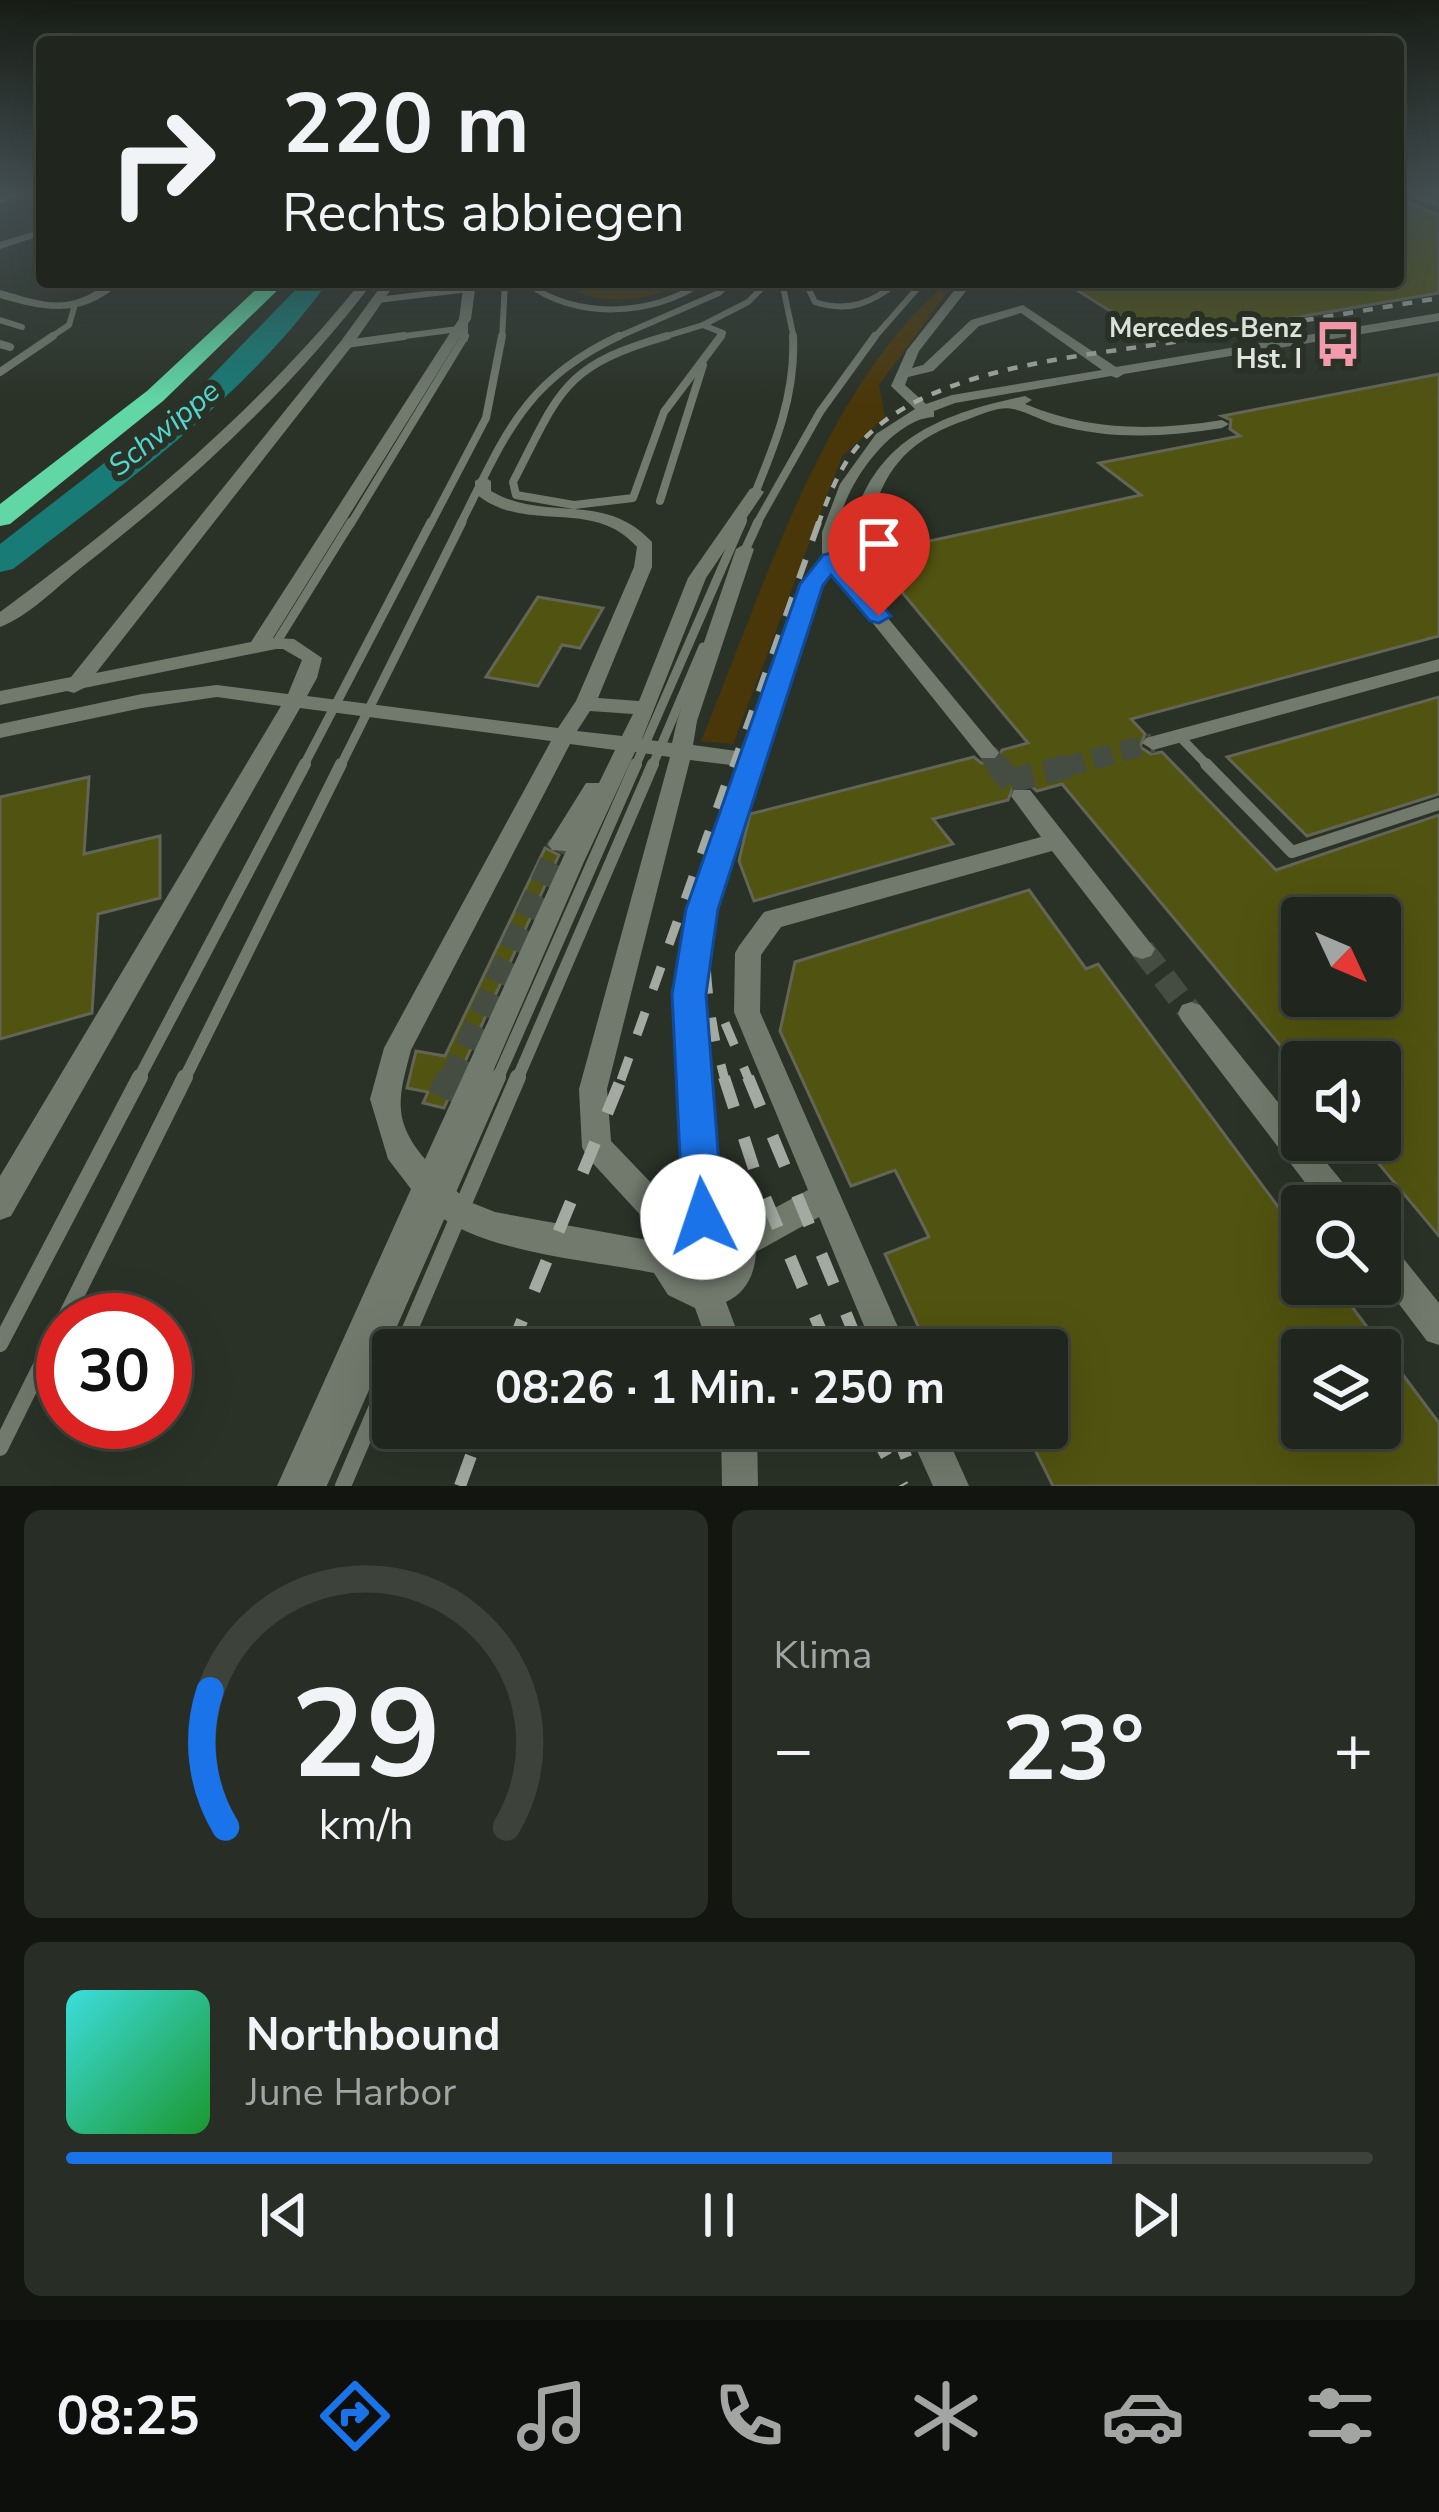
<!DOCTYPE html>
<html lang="de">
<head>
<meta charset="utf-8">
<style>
  :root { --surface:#20261d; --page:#282e26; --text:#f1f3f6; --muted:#a2a5a4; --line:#3d433b; --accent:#1a73e8 }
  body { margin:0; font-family:"Nunito Sans",sans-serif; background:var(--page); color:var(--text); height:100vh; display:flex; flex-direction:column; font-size:45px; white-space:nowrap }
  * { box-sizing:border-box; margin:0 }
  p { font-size:39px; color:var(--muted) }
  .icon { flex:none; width:66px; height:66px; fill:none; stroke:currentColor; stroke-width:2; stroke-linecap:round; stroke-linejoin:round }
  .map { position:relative; height:1486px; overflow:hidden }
  .drawer { display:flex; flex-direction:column; gap:24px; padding:24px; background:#121510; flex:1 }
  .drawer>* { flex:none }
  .guide { position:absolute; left:36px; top:36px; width:1368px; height:252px; border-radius:12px; box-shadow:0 12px 48px #0002,0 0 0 3px var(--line); background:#20261d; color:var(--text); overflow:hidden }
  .needle { width:78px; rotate:134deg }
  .tools { position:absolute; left:1281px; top:897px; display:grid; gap:24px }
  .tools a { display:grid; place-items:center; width:120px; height:120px; border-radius:12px; background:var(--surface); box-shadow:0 12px 48px #0002,0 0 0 3px var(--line); font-size:60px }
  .speed { position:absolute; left:36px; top:1293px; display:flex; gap:24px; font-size:60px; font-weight:700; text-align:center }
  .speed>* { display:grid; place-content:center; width:156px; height:156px; border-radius:50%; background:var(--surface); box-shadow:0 12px 48px #0002,0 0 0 3px var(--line); line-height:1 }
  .speed .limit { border:18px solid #d22; background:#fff; color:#111 }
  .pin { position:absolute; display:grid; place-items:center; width:102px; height:102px; color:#fff; margin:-123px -51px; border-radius:50% 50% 50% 0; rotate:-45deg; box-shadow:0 0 12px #0007 }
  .pin .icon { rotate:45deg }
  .me { position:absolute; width:132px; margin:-66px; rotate:356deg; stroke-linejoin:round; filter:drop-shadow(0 0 9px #0008) }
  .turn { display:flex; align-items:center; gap:42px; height:252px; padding:0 48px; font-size:54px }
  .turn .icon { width:156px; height:156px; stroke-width:2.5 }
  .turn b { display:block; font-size:84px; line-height:102px }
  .big { font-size:90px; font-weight:700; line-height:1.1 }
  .drawer .card { flex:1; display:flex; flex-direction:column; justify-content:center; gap:18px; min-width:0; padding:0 42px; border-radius:18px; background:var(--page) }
  .drawer .dial { align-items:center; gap:0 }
  .dial svg { height:312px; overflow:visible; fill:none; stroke:var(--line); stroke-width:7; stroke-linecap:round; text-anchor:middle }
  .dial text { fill:var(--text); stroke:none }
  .song { display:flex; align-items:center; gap:36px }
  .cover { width:144px; height:144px; border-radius:18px; background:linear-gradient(135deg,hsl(180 70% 55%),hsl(130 70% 35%)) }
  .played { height:12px; border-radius:6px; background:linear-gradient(90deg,var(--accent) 80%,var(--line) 80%) }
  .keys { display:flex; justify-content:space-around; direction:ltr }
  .heat { display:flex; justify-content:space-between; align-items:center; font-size:66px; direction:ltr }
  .drawer .tiles { flex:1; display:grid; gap:24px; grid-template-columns:1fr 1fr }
  .card:last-child { grid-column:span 2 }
  .trip { position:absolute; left:372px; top:1329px; width:696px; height:120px; border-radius:12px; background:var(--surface); box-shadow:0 12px 48px #0002,0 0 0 3px var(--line); font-weight:700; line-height:120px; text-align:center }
  .menu { display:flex; height:192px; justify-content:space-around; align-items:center; background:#0d0f0c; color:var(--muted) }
  .menu .icon { width:84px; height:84px }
  .menu .on { color:var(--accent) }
  .menu b { font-size:54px; color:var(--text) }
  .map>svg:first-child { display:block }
  .green { fill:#4a3709 }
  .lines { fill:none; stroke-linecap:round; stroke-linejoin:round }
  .river { fill:#187b76; fill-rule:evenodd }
  .building { fill:#515310; stroke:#636556; stroke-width:3; fill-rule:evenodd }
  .street-tunnel-far2 { stroke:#454d42; stroke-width:20; stroke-dasharray:20 9; stroke-linecap:butt }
  .street-tunnel-far1 { stroke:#454d42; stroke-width:24; stroke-dasharray:24 12; stroke-linecap:butt }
  .street-tunnel { stroke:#454d42; stroke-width:32; stroke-dasharray:32 16; stroke-linecap:butt }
  .lane-far4 { stroke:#717a6d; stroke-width:6 }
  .lane-far3 { stroke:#717a6d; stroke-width:8 }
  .lane-far2 { stroke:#717a6d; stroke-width:9 }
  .lane-far1 { stroke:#717a6d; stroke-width:12 }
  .lane { stroke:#717a6d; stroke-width:16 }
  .street { fill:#717a6d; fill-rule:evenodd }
  .secondary { fill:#6c967e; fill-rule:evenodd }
  .highway { fill:#61d7a6; fill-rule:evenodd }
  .rail-far3 { stroke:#a4aaa2; stroke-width:4.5; stroke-dasharray:10 10; stroke-linecap:butt }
  .rail-far2 { stroke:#a4aaa2; stroke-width:6; stroke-dasharray:20 20; stroke-linecap:butt }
  .rail-far1 { stroke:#a4aaa2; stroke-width:9; stroke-dasharray:24 24; stroke-linecap:butt }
  .rail { stroke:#a4aaa2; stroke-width:12; stroke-dasharray:32 32; stroke-linecap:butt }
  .route { fill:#1a73e8; stroke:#114b97; stroke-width:3 }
  .labels { text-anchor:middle; stroke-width:12; stroke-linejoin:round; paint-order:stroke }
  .far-poi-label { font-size:27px; font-weight:bold; fill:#dfe4dd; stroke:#2a3227; text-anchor:end }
  .far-water-label { font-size:30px; font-style:italic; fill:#52d7d0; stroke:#2a3227 }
</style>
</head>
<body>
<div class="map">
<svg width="1439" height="1486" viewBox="0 0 1439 1486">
  <rect width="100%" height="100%" fill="#2a3227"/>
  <g class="green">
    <path d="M562,282H682C651,303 591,308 562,282Z"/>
    <path d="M949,282H955L879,385L885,417L842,456L733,744L701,741C761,597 825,381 949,282Z"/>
  </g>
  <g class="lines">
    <path class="river" d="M303,282H328C244,398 125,483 13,569L0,572V544L197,391Z"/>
  </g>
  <g class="building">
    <polygon points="1398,199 1439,215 1439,293 1158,341 1064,282 1398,282"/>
    <path d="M1439,374V636L1131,719L1145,734L1140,747L1151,754L1162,752L1276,870L1439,815V1236L1359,1140H1380V1062H1294L1062,784L1037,791L1030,785H1014L1008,800L933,819L953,844L754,901L739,861L750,814L974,757L981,763H995L1002,750L1028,743L870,554L1141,495L1099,463L1240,436L1230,429L1231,420L1222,416ZM1302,918H1380V996H1302Z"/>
    <polygon points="538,597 603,608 580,648 562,645 538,686 486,677"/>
    <polygon points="1439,697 1439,794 1307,836 1227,757"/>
    <polygon points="89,777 84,854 160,836 160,898 98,914 92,1013 0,1039 0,797"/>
    <polygon points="545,848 559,855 444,1108 423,1103 428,1092 407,1088 416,1051 445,1056"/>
    <path d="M1029,890L1086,969L1098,964L1302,1239V1284H1335L1439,1423V1486H1053L1024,1428H1047V1350H985L977,1334L929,1350L885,1254L929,1237L895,1170L851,1186L780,1031L795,962ZM1302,1350H1380V1428H1302Z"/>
  </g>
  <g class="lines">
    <g class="street-tunnel-far2">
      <polyline points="988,753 999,767"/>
      <polyline points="1065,767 1153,743"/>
    </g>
    <g class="street-tunnel-far1">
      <polyline points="996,764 1018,791"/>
      <polyline points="1010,781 1076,764"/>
      <polyline points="1142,949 1191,1013"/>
      <polyline points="451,1080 560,844"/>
    </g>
    <polyline class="street-tunnel" points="443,1098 453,1077"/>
    <g class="lane-far4">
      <polyline points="1415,195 1439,204"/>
      <path d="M526,282C573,320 653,317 702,282"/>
      <polyline points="782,282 794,339"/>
      <path d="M805,282L815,302C848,313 872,303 898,282"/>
      <polyline points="377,300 469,289"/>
      <polyline points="465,319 465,339"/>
      <polyline points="0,320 22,327"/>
      <polyline points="703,325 723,333 718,339"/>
      <polyline points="703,325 748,302 768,282"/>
      <polyline points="48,339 69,325 74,308"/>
      <polyline points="382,339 458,329"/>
      <polyline points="502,339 505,282"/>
      <polyline points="613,339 719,293 730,282"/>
      <polyline points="657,339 703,325"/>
      <polyline points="873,339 923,282"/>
    </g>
    <g class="lane-far3">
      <path d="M667,336C562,366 560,391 513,482L516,495L574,505L633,498L664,412L721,336"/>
      <polyline points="0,344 10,347"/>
      <polyline points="346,344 404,336"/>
      <polyline points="0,372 53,336"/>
      <path d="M753,498C775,445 796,394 793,336"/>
      <polyline points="660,501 703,365"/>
      <polyline points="350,525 465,336"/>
      <polyline points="430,525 486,418 502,336"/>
      <path d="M460,525C505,436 523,381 619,336"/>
      <polyline points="741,525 743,520"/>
      <polyline points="756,525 820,412 875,336"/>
    </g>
    <g class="lane-far2">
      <polyline points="741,559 758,522"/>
      <polyline points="276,643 351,522"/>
      <polyline points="1180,737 1209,767"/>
      <polyline points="303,767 431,522"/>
      <polyline points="340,767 462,522"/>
      <polyline points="635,767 742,522"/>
      <polyline points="652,767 703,647"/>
    </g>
    <g class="lane-far1">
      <polyline points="1206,764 1292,852 1439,804"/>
      <polyline points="138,1080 305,764"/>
      <polyline points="184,1080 341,764"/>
      <polyline points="497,1080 636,764"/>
      <polyline points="517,1080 653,764"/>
    </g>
    <g class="lane">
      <polyline points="64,1320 185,1077"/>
      <polyline points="0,1344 140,1077"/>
      <polyline points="401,1350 518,1077"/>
      <polyline points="0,1448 63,1321"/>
      <polyline points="318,1486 498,1077"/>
      <polyline points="343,1486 393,1369"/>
    </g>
    <g class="street">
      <polygon points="42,229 42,235 0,249 0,242"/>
      <path d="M109,282H122C83,318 47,312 0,298V290C46,303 67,313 109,282Z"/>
      <path d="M361,282H373C290,391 190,483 82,567C58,586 29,616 0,627V612C133,514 257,411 361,282Z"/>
      <path d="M384,282H396L351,347L96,673L251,642L459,319L464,282H476L471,319L273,638L294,639L322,658L317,678L307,696L558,728L576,701L634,567L637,547C592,496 525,536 475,493V481L483,476L491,481V491C546,523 604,490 652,542V567L598,698L639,701L688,578L750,489L756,487L764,492L706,578L642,739L672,743L677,721L736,549L745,544L754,549L697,721L693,745L744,752L803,584L822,560V532L840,484L876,434L915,409L891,386L907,350L961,282H973L919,351L912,368L923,365L971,320L1023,305L1116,367L1439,313V321L1124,374L1117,378L1111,376L955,403L934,411V417C885,418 815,521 844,565C859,450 920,418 1025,396L1032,400L1025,404C1089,431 1154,431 1222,420L1229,424L1222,428C1167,437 1111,440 1057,425C1042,421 1028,412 1013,409C1000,406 982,414 969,419C879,448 873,502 859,583L995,748L999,753L995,758H981L831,571L821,585L805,625L709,928L702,993L717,1205L735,1213L745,1224L808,1190L734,1012L735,953L739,946L764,912L1041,837L1011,796L1014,790H1030L1155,949L1151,956L1142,959L1133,956L1052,851L781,927L761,955L760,1012L908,1350H874L819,1217L756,1252C755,1274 746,1293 726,1302L744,1350H710L695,1308L668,1295L654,1273C589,1260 482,1253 433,1211L313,1486H277L411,1189L388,1159L370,1099L384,1048L551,741L300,708L11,1216L0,1220V1176L281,706L217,697L142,708L0,738V724L142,694L217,685L288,694L302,660L283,649H276L84,688L74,693L67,691L0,705V691L71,677L341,341ZM1021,313L1102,370L952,395L926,404L905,385L908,377L933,371L979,326ZM590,711L633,714L622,736L577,731ZM570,744L615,750L599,783H586L548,844L552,850L566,851L425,1159C391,1119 399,1096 411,1050ZM635,752L670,757L579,1089L582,1147L587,1157L656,1232L653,1241L495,1212L470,1202L445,1182L583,864ZM690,760L739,766L685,928L676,993L687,1206L677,1210L611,1141L607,1089ZM695,1234H711L724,1246V1263L712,1275H694L682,1263V1246Z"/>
      <polygon points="1439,659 1439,671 1153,750 1142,743 1146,738"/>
      <polygon points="1191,1002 1200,1005 1302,1132 1302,1140 1308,1140 1353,1195 1357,1206 1323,1206 1182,1021 1178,1013 1182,1005"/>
      <polygon points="1380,1238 1391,1243 1439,1303 1439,1345 1427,1341 1380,1279"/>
      <polygon points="721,1428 757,1428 758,1486 722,1486"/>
      <polygon points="907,1428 943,1428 969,1486 933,1486"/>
    </g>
    <polygon class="secondary" points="0,195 21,195 0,203"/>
    <polygon class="highway" points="264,282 286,282 163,401 10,524 0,526 0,504 147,391"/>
    <path class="rail-far3" d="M818,525C830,493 841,462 866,437C938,365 1089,356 1186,340C1270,326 1355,312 1439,298"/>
    <polyline class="rail-far2" points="732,767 819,522"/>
    <g class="rail-far1">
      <path d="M707,874C702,945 706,1012 725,1080"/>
      <polyline points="725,1023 749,1080"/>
      <polyline points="621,1080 733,764"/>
    </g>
    <g class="rail">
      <polyline points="724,1077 757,1178 829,1350"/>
      <polyline points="748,1077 861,1350"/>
      <polyline points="510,1350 622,1077"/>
      <polyline points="871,1428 903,1486"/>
      <polyline points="894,1428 915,1478"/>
      <polyline points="460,1486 481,1428"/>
    </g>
  </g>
  <linearGradient id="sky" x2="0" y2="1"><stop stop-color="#171c15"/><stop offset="0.48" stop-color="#444f52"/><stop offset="1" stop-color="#444f52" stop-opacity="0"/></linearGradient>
  <rect width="1439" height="403" fill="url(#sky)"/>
  <polygon class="route" points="831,553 839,555 891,616 879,623 870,621 831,575 823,585 718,909 706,994 723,1217 717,1231 703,1237 689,1231 683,1217 672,994 686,909 800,584 823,555"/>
  <defs>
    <symbol id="bus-bare" viewBox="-9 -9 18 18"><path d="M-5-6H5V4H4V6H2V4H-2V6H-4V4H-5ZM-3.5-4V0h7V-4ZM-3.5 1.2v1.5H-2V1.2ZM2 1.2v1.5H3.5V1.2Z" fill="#f39aac" stroke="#2a3227" stroke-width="2.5" paint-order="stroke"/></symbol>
  </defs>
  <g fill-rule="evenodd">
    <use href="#bus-bare" x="1305" y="311" width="66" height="66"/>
  </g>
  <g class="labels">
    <g class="far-poi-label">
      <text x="1302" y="337">Mercedes-Benz<tspan x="1302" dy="31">Hst. I</tspan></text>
    </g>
    <g class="far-water-label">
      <text transform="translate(164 428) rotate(-39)" y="10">Schwippe</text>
    </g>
  </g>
</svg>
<div class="tools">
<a><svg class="needle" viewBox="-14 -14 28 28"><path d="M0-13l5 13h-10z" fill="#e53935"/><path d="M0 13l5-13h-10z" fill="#a2a5a4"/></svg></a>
<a><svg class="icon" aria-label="sound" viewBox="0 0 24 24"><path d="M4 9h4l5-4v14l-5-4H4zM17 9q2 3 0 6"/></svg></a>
<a><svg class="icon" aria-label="search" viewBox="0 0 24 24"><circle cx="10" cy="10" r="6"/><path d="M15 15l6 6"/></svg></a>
<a><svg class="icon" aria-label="layers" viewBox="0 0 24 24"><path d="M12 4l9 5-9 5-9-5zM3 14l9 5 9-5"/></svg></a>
</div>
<div class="speed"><div class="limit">30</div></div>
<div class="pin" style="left:879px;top:616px;background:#d93025"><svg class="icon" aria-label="arrive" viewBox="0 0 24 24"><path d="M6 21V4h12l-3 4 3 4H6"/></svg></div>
<svg class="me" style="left:703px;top:1217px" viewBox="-20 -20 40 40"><circle r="19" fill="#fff"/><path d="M0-13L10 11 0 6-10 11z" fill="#1a73e8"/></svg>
<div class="trip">08:26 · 1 Min. · 250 m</div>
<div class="guide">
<div class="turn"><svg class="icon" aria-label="right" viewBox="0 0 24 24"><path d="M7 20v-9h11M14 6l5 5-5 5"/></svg><div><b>220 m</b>Rechts abbiegen</div></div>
</div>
</div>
<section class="drawer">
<div class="tiles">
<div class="card dial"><svg viewBox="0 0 100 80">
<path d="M14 69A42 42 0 1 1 86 69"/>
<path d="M14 69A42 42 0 0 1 10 34" stroke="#1a73e8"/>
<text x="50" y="56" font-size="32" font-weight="700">29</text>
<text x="50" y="72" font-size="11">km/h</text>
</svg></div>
<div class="card"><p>Klima</p>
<div class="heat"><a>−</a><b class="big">23°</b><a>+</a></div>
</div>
<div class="card">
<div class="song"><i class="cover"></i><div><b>Northbound</b><p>June Harbor</p></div></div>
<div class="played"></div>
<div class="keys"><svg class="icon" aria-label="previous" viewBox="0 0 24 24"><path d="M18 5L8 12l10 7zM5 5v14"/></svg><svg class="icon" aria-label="pause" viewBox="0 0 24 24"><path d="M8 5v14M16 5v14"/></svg><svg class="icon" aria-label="next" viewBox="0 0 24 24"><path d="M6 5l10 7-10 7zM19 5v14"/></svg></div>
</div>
</div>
</section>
<nav class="menu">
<b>08:25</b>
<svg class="icon on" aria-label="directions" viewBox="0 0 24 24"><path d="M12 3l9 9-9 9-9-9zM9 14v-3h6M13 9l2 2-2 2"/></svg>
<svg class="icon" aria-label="music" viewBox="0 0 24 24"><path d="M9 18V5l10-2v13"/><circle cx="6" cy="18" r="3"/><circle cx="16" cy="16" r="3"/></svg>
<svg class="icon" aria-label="phone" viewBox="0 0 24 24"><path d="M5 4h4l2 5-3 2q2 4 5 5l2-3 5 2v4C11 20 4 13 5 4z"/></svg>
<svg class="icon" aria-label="climate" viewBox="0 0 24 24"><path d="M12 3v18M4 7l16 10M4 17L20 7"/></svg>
<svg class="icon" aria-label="car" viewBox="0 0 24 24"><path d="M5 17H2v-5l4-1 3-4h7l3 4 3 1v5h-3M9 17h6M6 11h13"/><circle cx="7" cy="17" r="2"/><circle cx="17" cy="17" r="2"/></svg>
<svg class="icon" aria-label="filters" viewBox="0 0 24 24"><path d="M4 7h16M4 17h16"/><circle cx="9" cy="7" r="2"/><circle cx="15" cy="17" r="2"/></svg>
</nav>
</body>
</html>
